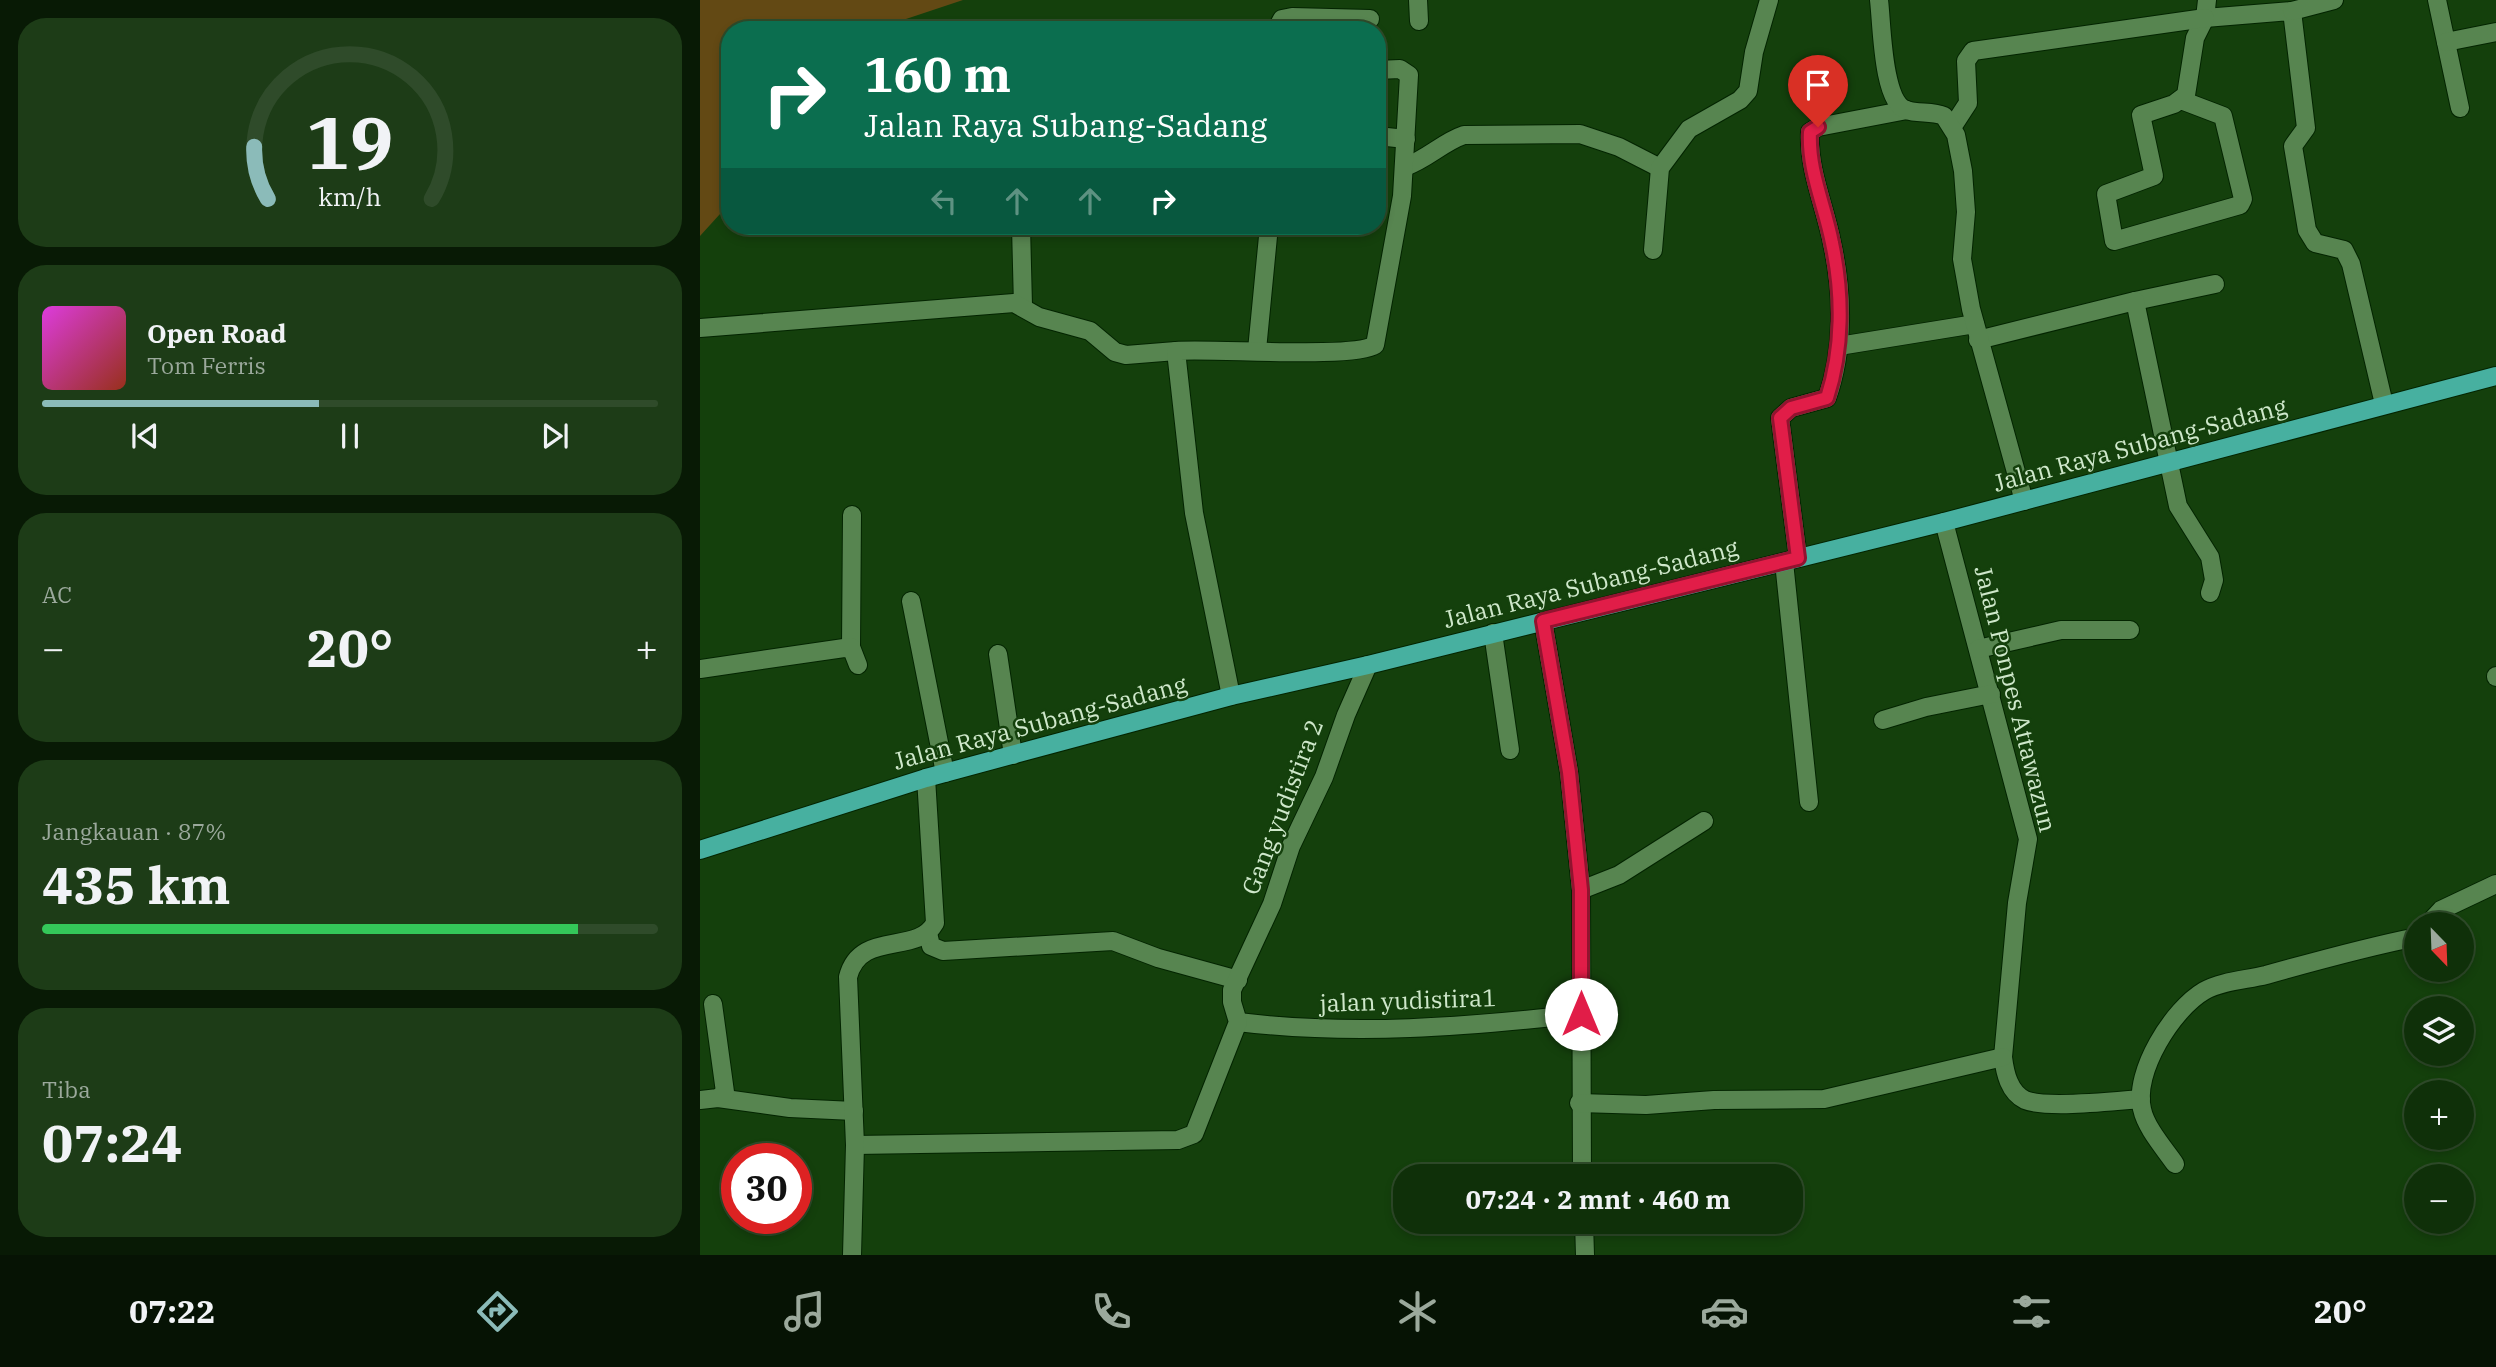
<!DOCTYPE html>
<html lang="id">
<head>
<meta charset="utf-8">
<style>
  :root { --surface:#0f3009; --page:#1d3c17; --text:#f1f3f6; --muted:#9ba99c; --line:#2f4b2a; --accent:#8bbbb9 }
  body { margin:0; font-family:"IBM Plex Serif",serif; background:var(--page); color:var(--text); height:100vh; display:flex; flex-direction:column; font-size:26px; white-space:nowrap }
  * { box-sizing:border-box; margin:0 }
  p { font-size:23px; color:var(--muted) }
  .icon { flex:none; width:38px; height:38px; fill:none; stroke:currentColor; stroke-width:2; stroke-linecap:round; stroke-linejoin:round }
  .map { position:relative; flex:1; overflow:hidden }
  .drawer { display:flex; flex-direction:column; gap:18px; padding:18px; background:#081a05; width:700px }
  .drawer>* { flex:none }
  .banner { position:absolute; left:21px; top:21px; width:665px; height:214px; border-radius:28px; box-shadow:0 4px 10px #0003,0 0 0 2px var(--line); background:#0b6e4f; color:#fff; overflow:hidden }
  .needle { width:46px; rotate:157deg }
  .fabs { position:absolute; left:1704px; top:912px; display:grid; gap:14px }
  .fabs a { display:grid; place-items:center; width:70px; height:70px; border-radius:50%; background:var(--surface); box-shadow:0 4px 10px #0003,0 0 0 2px var(--line); font-size:35px }
  .speed { position:absolute; left:21px; top:1143px; display:flex; gap:14px; font-size:35px; font-weight:700; text-align:center }
  .speed>* { display:grid; place-content:center; width:91px; height:91px; border-radius:50%; background:var(--surface); box-shadow:0 4px 10px #0003,0 0 0 2px var(--line); line-height:1 }
  .speed .limit { border:10px solid #d22; background:#fff; color:#111 }
  .pin { position:absolute; display:grid; place-items:center; width:60px; height:60px; color:#fff; margin:-72px -30px; border-radius:50% 50% 50% 0; rotate:-45deg; box-shadow:0 0 7px #0007 }
  .pin .icon { rotate:45deg }
  .me { position:absolute; width:77px; margin:-38px; rotate:0deg; stroke-linejoin:round; filter:drop-shadow(0 0 5px #0008) }
  .turn { display:flex; align-items:center; gap:24px; height:147px; padding:0 28px; font-size:32px }
  .turn .icon { width:91px; height:91px; stroke-width:2.5 }
  .turn b { display:block; font-size:49px; line-height:60px }
  .lanes { display:flex; align-items:center; height:66px; padding:0 28px; background:#0003; justify-content:center; gap:35px; direction:ltr }
  .lanes .off { opacity:.35 }
  .big { font-size:52px; font-weight:700; line-height:1.1 }
  .drawer .widget { flex:1; display:flex; flex-direction:column; justify-content:center; gap:10px; min-width:0; padding:0 24px; border-radius:28px; background:var(--page) }
  .drawer .dial { align-items:center; gap:0 }
  .dial svg { height:182px; overflow:visible; fill:none; stroke:var(--line); stroke-width:7; stroke-linecap:round; text-anchor:middle }
  .dial text { fill:var(--text); stroke:none }
  .song { display:flex; align-items:center; gap:21px }
  .cover { width:84px; height:84px; border-radius:10px; background:linear-gradient(135deg,hsl(300 70% 55%),hsl(10 70% 35%)) }
  .played { height:7px; border-radius:4px; background:linear-gradient(90deg,var(--accent) 45%,var(--line) 45%) }
  .keys { display:flex; justify-content:space-around; direction:ltr }
  .heat { display:flex; justify-content:space-between; align-items:center; font-size:38px; direction:ltr }
  .charge { height:10px; border-radius:5px; background:linear-gradient(90deg,#34c759 87%,var(--line) 0) }
  .trip { position:absolute; left:693px; top:1164px; width:410px; height:70px; border-radius:28px; background:var(--surface); box-shadow:0 4px 10px #0003,0 0 0 2px var(--line); font-weight:700; line-height:70px; text-align:center }
  .dock { display:flex; height:112px; justify-content:space-around; align-items:center; background:#061304; color:var(--muted) }
  .dock .icon { width:49px; height:49px }
  .dock .selected { color:var(--accent) }
  .dock b { font-size:32px; color:var(--text) }
  main { display:flex; flex:1; min-height:0 }
  .map>svg:first-child { display:block }
  .green { fill:#634914 }
  .lines { fill:none; stroke-linecap:round; stroke-linejoin:round }
  .minor-casing { stroke:#032400; stroke-width:20 }
  .tertiary-casing { stroke:#032400; stroke-width:20 }
  .primary-casing { stroke:#032400; stroke-width:20 }
  .minor { stroke:#578550; stroke-width:18 }
  .tertiary { stroke:#578550; stroke-width:18 }
  .primary { stroke:#47b0a0; stroke-width:18 }
  .route-casing { stroke:#92132f; stroke-width:18 }
  .route { stroke:#e11d48; stroke-width:12 }
  .labels { text-anchor:middle; stroke-width:5; stroke-linejoin:round; paint-order:stroke }
  .street-label { font-size:24px; fill:#cfe8cb; stroke:#14400c }
</style>
</head>
<body>
<main>
<section class="drawer">
<div class="widget dial"><svg viewBox="0 0 100 80">
<path d="M14 69A42 42 0 1 1 86 69"/>
<path d="M14 69A42 42 0 0 1 8 46" stroke="#8bbbb9"/>
<text x="50" y="56" font-size="32" font-weight="700">19</text>
<text x="50" y="72" font-size="11">km/h</text>
</svg></div>
<div class="widget">
<div class="song"><i class="cover"></i><div><b>Open Road</b><p>Tom Ferris</p></div></div>
<div class="played"></div>
<div class="keys"><svg class="icon" aria-label="previous" viewBox="0 0 24 24"><path d="M18 5L8 12l10 7zM5 5v14"/></svg><svg class="icon" aria-label="pause" viewBox="0 0 24 24"><path d="M8 5v14M16 5v14"/></svg><svg class="icon" aria-label="next" viewBox="0 0 24 24"><path d="M6 5l10 7-10 7zM19 5v14"/></svg></div>
</div>
<div class="widget"><p>AC</p>
<div class="heat"><a>−</a><b class="big">20°</b><a>+</a></div>
</div>
<div class="widget"><p>Jangkauan · 87%</p><b class="big">435 km</b><div class="charge"></div></div>
<div class="widget"><p>Tiba</p><b class="big">07:24</b></div>
</section>
<div class="map">
<svg width="1796" height="1255" viewBox="0 0 1796 1255">
  <rect width="100%" height="100%" fill="#14400c"/>
  <polygon class="green" points="0,0 263,0 173,30 30,30 30,203 0,236"/>
  <g class="lines">
    <defs>
      <g id="minor">
        <polyline points="718,0 719,21"/>
        <polyline points="1507,0 1505,18 1592,11 1606,128 1593,146 1607,230 1615,243 1644,250 1651,264 1684,404"/>
        <polyline points="1737,0 1760,108"/>
        <polyline points="1592,11 1634,0"/>
        <polyline points="576,30 582,19 592,17 670,19"/>
        <polyline points="1746,42 1796,32"/>
        <polyline points="1481,100 1523,116 1543,199 1540,205 1414,241 1406,194 1454,176 1441,115 1474,104 1486,95 1495,38 1505,18"/>
        <polyline points="1253,126 1268,103 1266,61 1273,51 1505,18"/>
        <polyline points="677,136 706,139"/>
        <path d="M705,167C729,158 743,142 764,135L880,134L919,147L960,168"/>
        <polyline points="321,226 323,306"/>
        <polyline points="953,250 960,168 989,129 1040,100 1048,91 1054,52 1069,0"/>
        <polyline points="1435,301 1515,284"/>
        <polyline points="0,328 314,303 339,317 390,331 415,352 426,355 476,351"/>
        <polyline points="1278,340 1435,301 1478,506 1510,557 1514,580 1510,593"/>
        <polyline points="1139,346 1275,324"/>
        <polyline points="557,350 569,226"/>
        <path d="M1244,522L1328,839L1317,903L1303,1057C1305,1073 1309,1092 1325,1100C1346,1109 1416,1101 1441,1099"/>
        <path d="M1098,558L1080,418L1091,408L1127,398C1144,350 1143,293 1132,243C1125,206 1108,170 1110,132L1118,127L1207,110"/>
        <polyline points="1084,562 1109,802"/>
        <polyline points="211,601 245,773"/>
        <polyline points="843,621 869,772 881,890 882,1176"/>
        <polyline points="793,633 810,750"/>
        <polyline points="151,647 152,515"/>
        <polyline points="1278,649 1361,630 1430,630"/>
        <polyline points="298,654 313,755"/>
        <polyline points="0,669 151,647 158,665"/>
        <polyline points="1796,676 1796,677"/>
        <path d="M531,696L494,513L476,351C512,348 654,359 675,345L702,196L709,75L700,69L677,70"/>
        <polyline points="1183,720 1226,707 1291,694"/>
        <polyline points="881,890 919,875 1004,821"/>
        <polyline points="1728,924 1741,910 1796,884"/>
        <polyline points="228,933 231,946 243,951 413,941 458,958 538,980"/>
        <path d="M538,1022C654,1036 765,1027 881,1014"/>
        <polyline points="18,1098 90,1108 154,1111"/>
        <polyline points="0,1100 18,1098 25,1092 13,1004"/>
        <polyline points="879,1103 946,1105 1014,1100 1124,1099 1303,1057"/>
        <polyline points="155,1145 478,1140 494,1134 538,1022 532,1002 532,990 572,904 591,846 624,777 646,715 668,665"/>
        <path d="M1475,1164C1464,1148 1446,1128 1442,1109C1433,1072 1473,1009 1504,991C1522,981 1546,980 1566,975C1616,961 1666,947 1717,937"/>
        <polyline points="884,1222 885,1255"/>
        <path d="M152,1255L155,1145L148,977C160,929 217,956 235,923L226,778"/>
      </g>
      <path id="tertiary" d="M1179,0C1182,23 1182,101 1206,110C1218,114 1232,111 1244,116L1256,135L1263,171L1266,212L1262,259L1271,309L1324,501"/>
      <polyline id="primary" points="0,850 226,778 531,696 668,665 1244,522 1796,376"/>
    </defs>
    <use href="#minor" class="minor-casing"/>
    <use href="#tertiary" class="tertiary-casing"/>
    <use href="#primary" class="primary-casing"/>
    <use href="#minor" class="minor"/>
    <use href="#tertiary" class="tertiary"/>
    <use href="#primary" class="primary"/>
  </g>
  <g class="lines">
    <defs>
      <path id="route" d="M881,1014V890L869,772L843,621L1098,558L1080,418L1091,408L1127,398C1143,349 1143,294 1132,243C1125,206 1108,171 1110,132L1118,127"/>
    </defs>
    <use href="#route" class="route-casing"/>
    <use href="#route" class="route"/>
  </g>
  <g class="labels">
    <g class="street-label">
      <text transform="translate(1440 445) rotate(-15)" y="8">Jalan Raya Subang-Sadang</text>
      <text transform="translate(891 584) rotate(-14)" y="8">Jalan Raya Subang-Sadang</text>
      <text transform="translate(1315 699) rotate(76)" y="8">Jalan Ponpes Attawazun</text>
      <text transform="translate(340 723) rotate(-15)" y="8">Jalan Raya Subang-Sadang</text>
      <text transform="translate(583 807) rotate(-69)" y="8">Gang yudistira 2</text>
      <text transform="translate(708 1001) rotate(-2)" y="8">jalan yudistira1</text>
    </g>
  </g>
</svg>
<div class="fabs">
<a><svg class="needle" viewBox="-14 -14 28 28"><path d="M0-13l5 13h-10z" fill="#e53935"/><path d="M0 13l5-13h-10z" fill="#9ba99c"/></svg></a>
<a><svg class="icon" aria-label="layers" viewBox="0 0 24 24"><path d="M12 4l9 5-9 5-9-5zM3 14l9 5 9-5"/></svg></a>
<a>+</a>
<a>−</a>
</div>
<div class="speed"><div class="limit">30</div></div>
<div class="pin" style="left:1118px;top:127px;background:#d93025"><svg class="icon" aria-label="arrive" viewBox="0 0 24 24"><path d="M6 21V4h12l-3 4 3 4H6"/></svg></div>
<svg class="me" style="left:881px;top:1014px" viewBox="-20 -20 40 40"><circle r="19" fill="#fff"/><path d="M0-13L10 11 0 6-10 11z" fill="#e11d48"/></svg>
<div class="trip">07:24 · 2 mnt · 460 m</div>
<div class="banner">
<div class="turn"><svg class="icon" aria-label="right" viewBox="0 0 24 24"><path d="M7 20v-9h11M14 6l5 5-5 5"/></svg><div><b>160 m</b>Jalan Raya Subang-Sadang</div></div>
<div class="lanes"><svg class="icon off" aria-label="left" viewBox="0 0 24 24"><path d="M17 20v-9H6M10 6l-5 5 5 5"/></svg><svg class="icon off" aria-label="ahead" viewBox="0 0 24 24"><path d="M12 20V5M6 11l6-6 6 6"/></svg><svg class="icon off" aria-label="ahead" viewBox="0 0 24 24"><path d="M12 20V5M6 11l6-6 6 6"/></svg><svg class="icon" aria-label="right" viewBox="0 0 24 24"><path d="M7 20v-9h11M14 6l5 5-5 5"/></svg></div>
</div>
</div>
</main>
<nav class="dock">
<b>07:22</b>
<svg class="icon selected" aria-label="directions" viewBox="0 0 24 24"><path d="M12 3l9 9-9 9-9-9zM9 14v-3h6M13 9l2 2-2 2"/></svg>
<svg class="icon" aria-label="music" viewBox="0 0 24 24"><path d="M9 18V5l10-2v13"/><circle cx="6" cy="18" r="3"/><circle cx="16" cy="16" r="3"/></svg>
<svg class="icon" aria-label="phone" viewBox="0 0 24 24"><path d="M5 4h4l2 5-3 2q2 4 5 5l2-3 5 2v4C11 20 4 13 5 4z"/></svg>
<svg class="icon" aria-label="climate" viewBox="0 0 24 24"><path d="M12 3v18M4 7l16 10M4 17L20 7"/></svg>
<svg class="icon" aria-label="car" viewBox="0 0 24 24"><path d="M5 17H2v-5l4-1 3-4h7l3 4 3 1v5h-3M9 17h6M6 11h13"/><circle cx="7" cy="17" r="2"/><circle cx="17" cy="17" r="2"/></svg>
<svg class="icon" aria-label="filters" viewBox="0 0 24 24"><path d="M4 7h16M4 17h16"/><circle cx="9" cy="7" r="2"/><circle cx="15" cy="17" r="2"/></svg>
<b>20°</b>
</nav>
</body>
</html>
